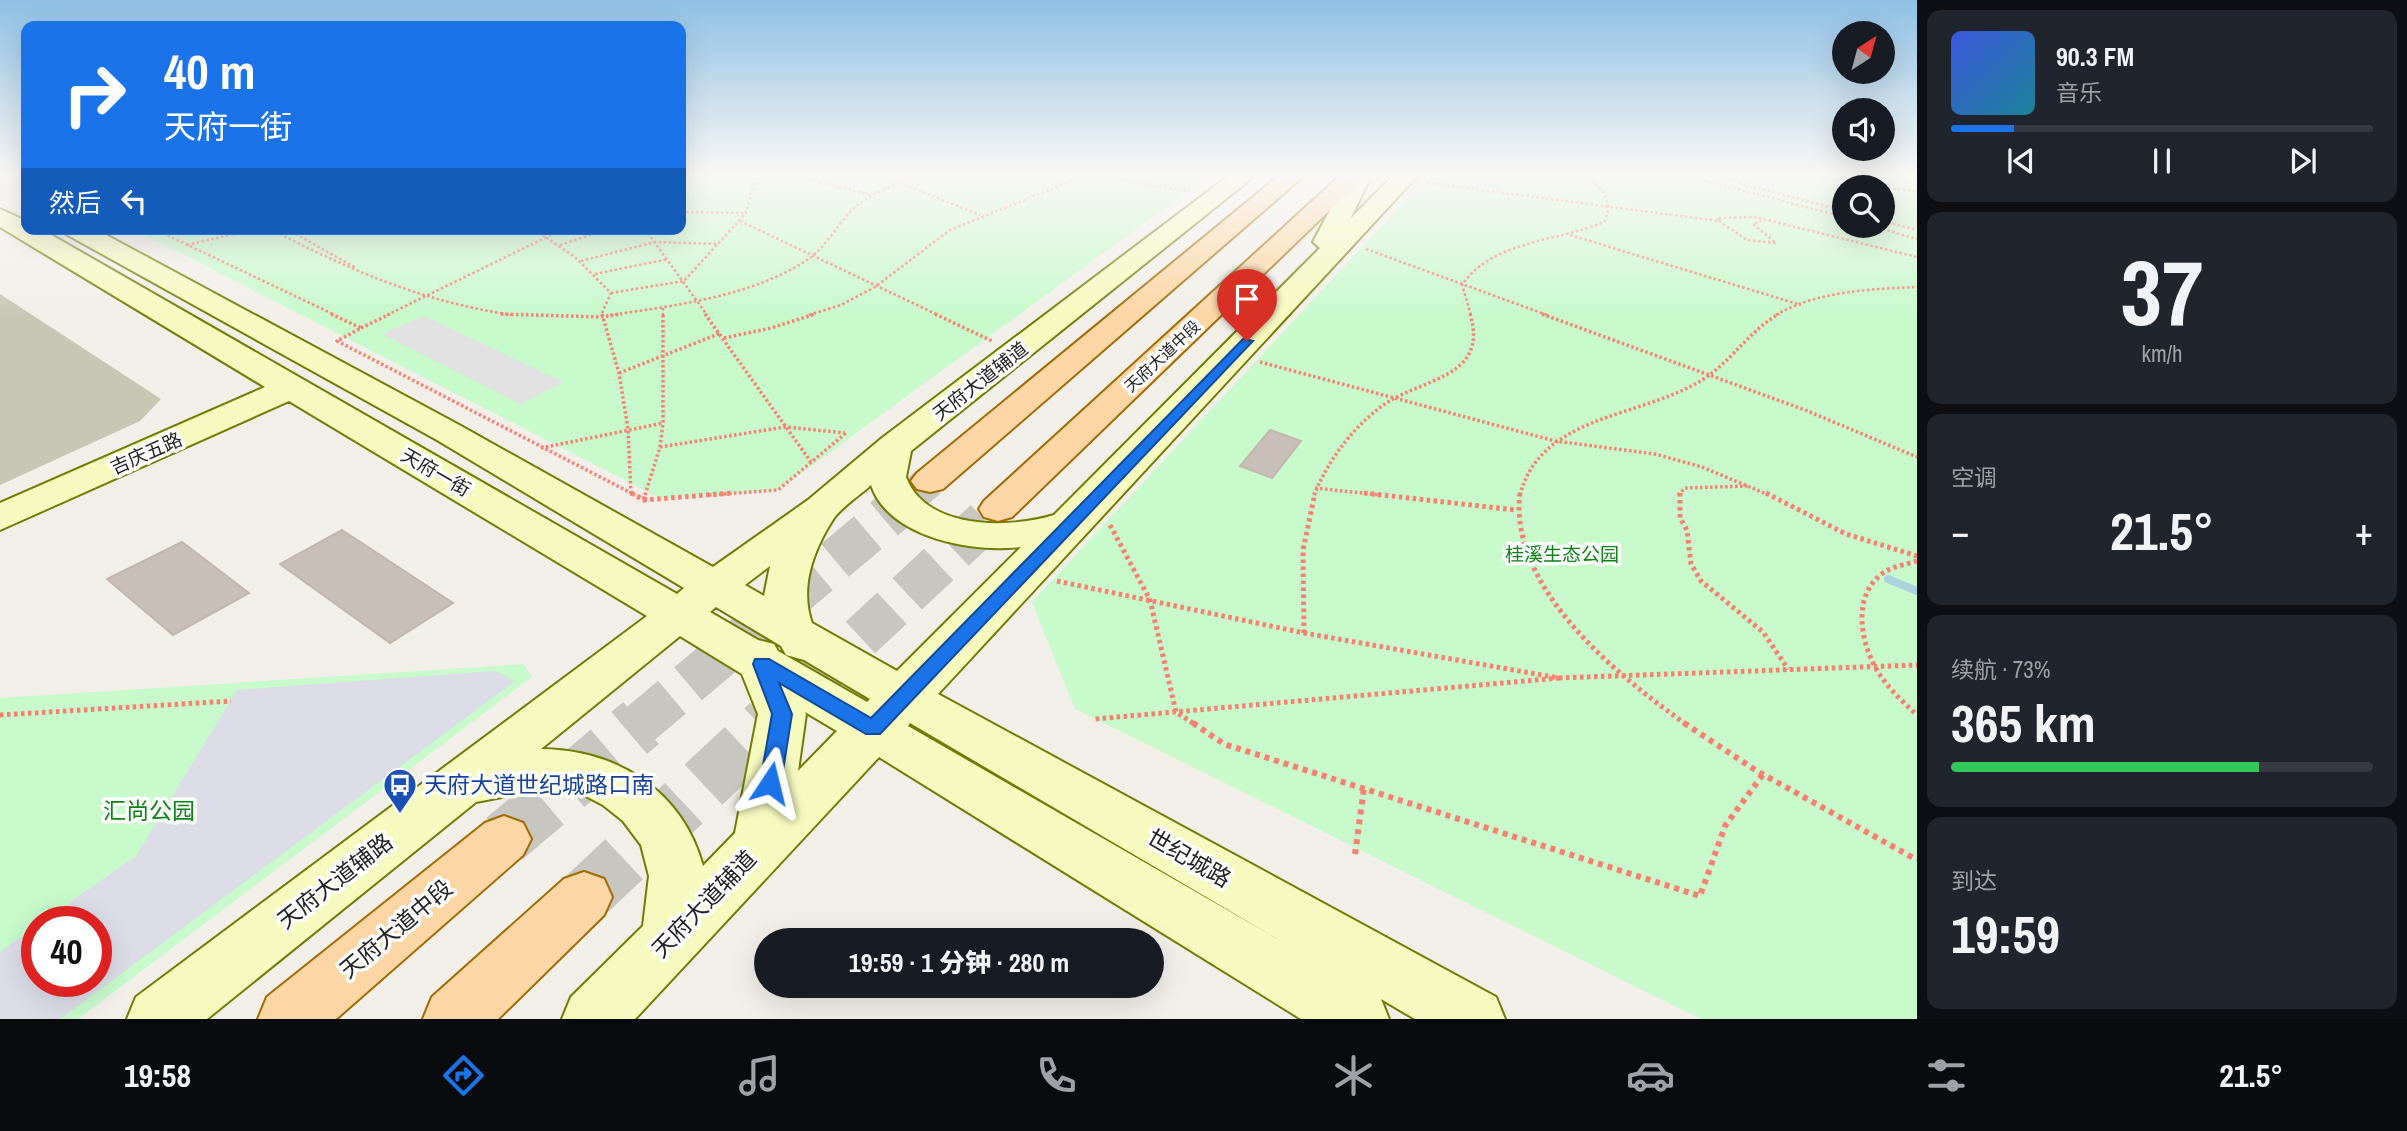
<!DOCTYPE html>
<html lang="zh">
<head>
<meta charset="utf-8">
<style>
  :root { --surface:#171b24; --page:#20242c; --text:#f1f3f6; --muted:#9ea1a6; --line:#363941; --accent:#1a73e8 }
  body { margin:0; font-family:"Archivo Narrow","Noto Sans SC",sans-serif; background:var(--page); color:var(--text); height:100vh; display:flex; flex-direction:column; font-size:26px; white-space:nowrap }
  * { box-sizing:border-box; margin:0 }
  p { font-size:23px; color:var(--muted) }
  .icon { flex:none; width:38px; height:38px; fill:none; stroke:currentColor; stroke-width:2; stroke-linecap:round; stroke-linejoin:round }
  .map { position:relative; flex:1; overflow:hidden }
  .sheet { display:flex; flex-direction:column; gap:10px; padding:10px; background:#0d0f14; width:490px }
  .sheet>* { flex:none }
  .guide { position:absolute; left:21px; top:21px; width:665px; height:214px; border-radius:14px; box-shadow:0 7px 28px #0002; background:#1a73e8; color:#fff; overflow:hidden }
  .needle { width:46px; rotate:36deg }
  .fabs { position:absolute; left:1832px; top:21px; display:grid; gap:14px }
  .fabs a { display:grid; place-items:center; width:63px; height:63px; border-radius:50%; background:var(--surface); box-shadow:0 7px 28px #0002; font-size:35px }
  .speed { position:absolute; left:21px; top:906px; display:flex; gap:14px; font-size:35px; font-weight:700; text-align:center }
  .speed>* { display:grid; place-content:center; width:91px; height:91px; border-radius:50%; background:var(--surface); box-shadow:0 7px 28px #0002; line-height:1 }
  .speed .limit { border:10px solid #d22; background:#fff; color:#111 }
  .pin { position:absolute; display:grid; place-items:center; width:60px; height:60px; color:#fff; margin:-72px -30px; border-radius:50% 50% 50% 0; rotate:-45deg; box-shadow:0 0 7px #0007 }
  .pin .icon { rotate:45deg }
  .me { position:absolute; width:77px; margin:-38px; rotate:10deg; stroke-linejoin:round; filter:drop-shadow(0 0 5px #0008) }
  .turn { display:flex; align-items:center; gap:24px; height:147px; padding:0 28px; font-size:32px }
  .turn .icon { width:91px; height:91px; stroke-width:2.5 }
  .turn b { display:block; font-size:49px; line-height:60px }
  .then { display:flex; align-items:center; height:66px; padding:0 28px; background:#0003; gap:14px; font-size:26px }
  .big { font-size:52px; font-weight:800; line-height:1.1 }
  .sheet .widget { flex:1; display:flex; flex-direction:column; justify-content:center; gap:10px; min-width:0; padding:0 24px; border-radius:14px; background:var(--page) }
  .sheet .dial { align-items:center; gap:0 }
  .dial b { font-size:91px; line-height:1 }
  .song { display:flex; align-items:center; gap:21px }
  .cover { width:84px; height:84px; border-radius:10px; background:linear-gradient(135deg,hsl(230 70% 55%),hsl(190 70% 35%)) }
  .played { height:7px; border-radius:4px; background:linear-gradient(90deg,var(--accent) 15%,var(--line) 15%) }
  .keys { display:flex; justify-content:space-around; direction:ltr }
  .heat { display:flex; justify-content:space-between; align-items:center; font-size:38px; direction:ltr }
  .charge { height:10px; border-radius:5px; background:linear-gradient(90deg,#34c759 73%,var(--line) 0) }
  .trip { position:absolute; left:754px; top:928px; width:410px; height:70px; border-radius:35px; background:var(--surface); box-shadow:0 7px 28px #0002; font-weight:800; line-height:70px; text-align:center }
  .menu { display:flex; height:112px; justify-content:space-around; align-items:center; background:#090b0e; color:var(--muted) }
  .menu .icon { width:49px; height:49px }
  .menu .current { color:var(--accent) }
  .menu b { font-size:32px; color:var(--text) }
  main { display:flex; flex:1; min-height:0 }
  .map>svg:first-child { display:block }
  .construction { fill:#c7c7b4 }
  .park { fill:#c8facc; fill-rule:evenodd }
  .parking { fill:#e2e2e2 }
  .plaza { fill:#dddde8 }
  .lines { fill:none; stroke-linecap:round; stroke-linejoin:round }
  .stream { stroke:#aad3df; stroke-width:8 }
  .building { fill:#c7bfb8; stroke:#c4b6ab; stroke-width:2 }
  .primary-tunnel-far2 { stroke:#c8c6c1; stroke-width:33; stroke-dasharray:33 17; stroke-linecap:butt }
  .primary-tunnel-far1 { stroke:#c8c6c1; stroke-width:43; stroke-dasharray:43 21; stroke-linecap:butt }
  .primary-tunnel { stroke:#c8c6c1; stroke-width:55; stroke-dasharray:55 27; stroke-linecap:butt }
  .secondary-casing { stroke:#707d05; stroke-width:4 }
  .primary-casing { stroke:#a06b00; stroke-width:4 }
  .path-far3 { stroke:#fa8072; stroke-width:2.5; stroke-dasharray:2.5 2.5; stroke-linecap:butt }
  .path-far2 { stroke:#fa8072; stroke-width:3.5; stroke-dasharray:2.5 2.5; stroke-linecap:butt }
  .path-far1 { stroke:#fa8072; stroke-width:5; stroke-dasharray:3.5 3.5; stroke-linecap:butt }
  .path { stroke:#fa8072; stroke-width:6; stroke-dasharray:5 5; stroke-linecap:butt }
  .secondary { fill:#f7fabf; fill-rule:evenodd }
  .primary { fill:#fcd6a4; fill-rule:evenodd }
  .route { fill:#1a73e8; stroke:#114b97; stroke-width:2 }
  .labels { text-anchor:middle; stroke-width:7; stroke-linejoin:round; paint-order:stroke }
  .far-street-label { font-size:16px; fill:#222; stroke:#fff }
  .street-label { font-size:19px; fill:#222; stroke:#fff }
  .park-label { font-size:19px; fill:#0c8416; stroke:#fff }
  .near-transit-label { font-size:23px; fill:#164399; stroke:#fff; text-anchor:start }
  .near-park-label { font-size:23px; fill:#0c8416; stroke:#fff }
  .near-street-label { font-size:23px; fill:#222; stroke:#fff }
</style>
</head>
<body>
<main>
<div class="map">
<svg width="1917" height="1019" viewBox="0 0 1917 1019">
  <rect width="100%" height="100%" fill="#f2efe9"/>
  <polygon class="construction" points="0,294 161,399 140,421 0,485"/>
  <g class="park">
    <polygon points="681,174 1212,174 778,490 662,499 133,229 681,229"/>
    <path d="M1430,174H1917V1019H1701L1075,709L1032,602ZM1844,187H1883V226H1844Z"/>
    <path d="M524,664L532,677L78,1019H0V698ZM37,922H96V982H37Z"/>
  </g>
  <polygon class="parking" points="424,316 563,382 521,404 382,334"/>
  <polygon class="plaza" points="495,671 515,681 60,1019 0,1019 0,952 37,926 37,982 96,982 96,922 42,922 136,856 237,690"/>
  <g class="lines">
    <polyline class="stream" points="1888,579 1917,591"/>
  </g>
  <g class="building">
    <polygon points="1270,430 1301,441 1272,478 1240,466"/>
    <polygon points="342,530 453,603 390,643 280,564"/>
    <polygon points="182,542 249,593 173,635 107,579"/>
  </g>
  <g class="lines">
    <polyline class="primary-tunnel-far2" points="913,495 930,481"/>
    <g class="primary-tunnel-far1">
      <polyline points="639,725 915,493"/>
      <polyline points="767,725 998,509"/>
    </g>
    <g class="primary-tunnel">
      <polyline points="504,839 641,723"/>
      <polyline points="584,897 769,723"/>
    </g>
    <defs>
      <path id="secondary" d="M1231,174H1257L911,451L906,477C926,530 1009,529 1054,515L1320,248L1313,242L1349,174H1372L1351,218L1395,174H1419L938,694L1496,997L1505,1019H1415L1381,999L1389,1019H1301L879,757L635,1019H562L571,997L643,926L649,876L641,845L623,821L603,805L580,793L539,790L476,802L207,1019H127L136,997L647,616L289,401L0,530V503L265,387L0,227V209L26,221V229H41L677,594L684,588L437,440L66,234L62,229H95L461,426L713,567L808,500L882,438ZM871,485C889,538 973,553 1021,547L897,671L812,623C799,587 814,549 834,518C842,507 860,495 871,485ZM770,566L764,596L745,585ZM716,607L781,646L786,655L804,660L870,699L867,702L778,651L774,644L758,640L710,612ZM680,636L742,674L758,714L735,833L703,866C682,790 617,750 541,749ZM805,712L837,731L798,771L806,714ZM910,723L1281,941L908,726Z"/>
      <g id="primary">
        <polygon points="1281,174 1306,174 943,489 930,492 917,489 911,481 917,473"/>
        <polygon points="1342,174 1367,174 1012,517 998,521 984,517 979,509 984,501"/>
        <polygon points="504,816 523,823 531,839 523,855 336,1019 258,1019 267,997 485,823"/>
        <polygon points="584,872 604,879 612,897 604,915 498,1019 423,1019 432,997 564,879"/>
      </g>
    </defs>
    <use href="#secondary" class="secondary-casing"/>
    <use href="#primary" class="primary-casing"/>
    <g class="path-far3">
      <polyline points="785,174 872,195"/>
      <polyline points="1080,174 1190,191"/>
      <polyline points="1680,174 1844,217"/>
      <polyline points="1705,174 1844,211"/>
      <polyline points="1807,174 1879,187"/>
      <polyline points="681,176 686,174"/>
      <polyline points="900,183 980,215"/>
      <polyline points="1427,183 1719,221 1717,218 1755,217 1917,257"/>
      <polyline points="1883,188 1917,191"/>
      <polyline points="681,212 746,213"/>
      <polyline points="740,221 938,315"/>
      <polyline points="1719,221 1747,240 1776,243 1753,224 1761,221"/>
      <polyline points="1883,221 1917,230"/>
      <polyline points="1873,226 1917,239"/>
      <polyline points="154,229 335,315"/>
      <path d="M271,229C348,270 427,303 513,315"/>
      <polyline points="287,229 356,268"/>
      <polyline points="534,229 576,258 611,293 601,315"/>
      <polyline points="645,229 707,315"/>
      <polyline points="1570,235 1801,305"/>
      <polyline points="187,245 254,229"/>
      <polyline points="560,245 608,229"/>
      <polyline points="1366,249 1547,315"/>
      <polyline points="581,261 655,242 718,244"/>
      <polyline points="595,274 668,259"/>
      <polyline points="611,293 684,281 746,213 756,174"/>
      <polyline points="663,308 663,315"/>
      <polyline points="387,315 563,229"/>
      <path d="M610,315C674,306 755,296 810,258C826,246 838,224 852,210C871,192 900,183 924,174"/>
      <polyline points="809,315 841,305 875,287 950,230 1089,174"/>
      <path d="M1471,315L1462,285C1493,240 1557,242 1604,222C1615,200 1601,190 1587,174"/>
      <path d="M1776,315C1817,291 1871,289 1917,287"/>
    </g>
    <g class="path-far2">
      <polyline points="331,314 361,328 337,341 635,495"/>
      <polyline points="501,314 600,317 622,314"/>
      <polyline points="602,314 619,373 628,429 631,494"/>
      <polyline points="705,314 811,462"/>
      <polyline points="935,314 992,341"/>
      <polyline points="1542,314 1805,410 1917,457"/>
      <polyline points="361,328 390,314"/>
      <polyline points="724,338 771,328 815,314"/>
      <polyline points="1260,362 1555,441 1655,454 1702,467 1769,495"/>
      <polyline points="619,373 721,333"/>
      <polyline points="660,447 785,427 845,433"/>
      <polyline points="541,448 663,423"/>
      <polyline points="1315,488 1380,495"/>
      <polyline points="645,495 660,447 663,423 663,314"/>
      <polyline points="709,495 778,490 846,433"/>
      <path d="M1314,495C1328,461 1352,428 1382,406C1420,378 1490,379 1470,314"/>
      <path d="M1520,495C1541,414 1641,418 1702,380C1731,362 1749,331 1779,314"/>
      <polyline points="1678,495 1685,488 1747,486"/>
    </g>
    <g class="path-far1">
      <polyline points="631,493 644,500 732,493"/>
      <polyline points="1364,493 1516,510"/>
      <path d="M1520,493C1508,588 1618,676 1687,725"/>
      <polyline points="1680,493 1680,518 1687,530 1691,564 1701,581 1763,632 1788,669"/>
      <polyline points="1766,493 1846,534 1917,556"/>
      <polyline points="644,500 646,493"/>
      <polyline points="1110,525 1150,600 1176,712 1196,725"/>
      <path d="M1917,561C1907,564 1895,566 1886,571C1850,593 1860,645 1880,675C1890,690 1904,703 1917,715"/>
      <polyline points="1057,581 1304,633 1559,678 1095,719"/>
      <polyline points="1304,633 1303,550 1315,493"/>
      <polyline points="1559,678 1917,665"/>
      <polyline points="0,715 231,701"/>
    </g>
    <g class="path">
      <polyline points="1193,723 1224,744 1700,896 1725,826 1764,773"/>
      <polyline points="1684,723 1757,771 1917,860"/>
      <polyline points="1355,854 1364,788"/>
    </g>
    <use href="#secondary" class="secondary"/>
    <use href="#primary" class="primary"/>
  </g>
  <linearGradient id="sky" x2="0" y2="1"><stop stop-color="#8fc0e4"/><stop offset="0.55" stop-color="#f9f8f5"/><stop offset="1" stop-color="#f9f8f5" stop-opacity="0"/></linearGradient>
  <rect width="1917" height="317" fill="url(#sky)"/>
  <polygon class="route" points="1243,339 1253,341 880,734 866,734 779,683 792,714 781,783 778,790 770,792 763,790 760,783 772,714 753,664 755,659 769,659 871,718"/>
  <defs>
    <symbol id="bus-pin" viewBox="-11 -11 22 30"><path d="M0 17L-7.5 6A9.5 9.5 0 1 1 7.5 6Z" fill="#1a4fb4" stroke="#fff"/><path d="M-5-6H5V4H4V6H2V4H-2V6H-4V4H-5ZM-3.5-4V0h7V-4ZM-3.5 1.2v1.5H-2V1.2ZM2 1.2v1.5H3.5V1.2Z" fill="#fff"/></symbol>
  </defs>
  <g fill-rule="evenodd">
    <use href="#bus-pin" x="381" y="766" width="38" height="52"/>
  </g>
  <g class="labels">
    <g class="far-street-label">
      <text transform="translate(1162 356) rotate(-43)" y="6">天府大道中段</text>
    </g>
    <g class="street-label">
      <text transform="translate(980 381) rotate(-38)" y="7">天府大道辅道</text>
      <text transform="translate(146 453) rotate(-24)" y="7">吉庆五路</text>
      <text transform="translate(436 472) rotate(30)" y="7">天府一街</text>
    </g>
    <g class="park-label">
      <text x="1562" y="561">桂溪生态公园</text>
    </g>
    <g class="near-transit-label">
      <text x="424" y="793">天府大道世纪城路口南</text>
    </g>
    <g class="near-park-label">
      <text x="149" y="819">汇尚公园</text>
    </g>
    <g class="near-street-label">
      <text transform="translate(1189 858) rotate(30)" y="8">世纪城路</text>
      <text transform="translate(335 881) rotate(-38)" y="8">天府大道辅路</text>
      <text transform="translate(704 904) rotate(-46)" y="8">天府大道辅道</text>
      <text transform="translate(396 929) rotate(-40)" y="8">天府大道中段</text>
    </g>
  </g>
</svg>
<div class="fabs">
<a><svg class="needle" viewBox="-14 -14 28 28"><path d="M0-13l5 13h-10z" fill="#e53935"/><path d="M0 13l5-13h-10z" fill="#9ea1a6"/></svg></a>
<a><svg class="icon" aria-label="sound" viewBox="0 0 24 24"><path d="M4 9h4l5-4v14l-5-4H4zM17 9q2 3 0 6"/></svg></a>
<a><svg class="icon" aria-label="search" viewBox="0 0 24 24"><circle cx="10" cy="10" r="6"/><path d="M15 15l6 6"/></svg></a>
</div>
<div class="speed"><div class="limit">40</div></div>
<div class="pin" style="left:1247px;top:341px;background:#d93025"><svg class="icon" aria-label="arrive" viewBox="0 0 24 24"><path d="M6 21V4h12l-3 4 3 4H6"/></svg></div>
<svg class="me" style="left:770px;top:783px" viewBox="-20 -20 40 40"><path d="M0-17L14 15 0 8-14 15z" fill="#1a73e8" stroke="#fff" stroke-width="4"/></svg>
<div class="trip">19:59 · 1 分钟 · 280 m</div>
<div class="guide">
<div class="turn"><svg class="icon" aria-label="right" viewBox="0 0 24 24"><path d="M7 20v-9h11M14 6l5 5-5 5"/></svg><div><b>40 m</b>天府一街</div></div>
<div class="then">然后<svg class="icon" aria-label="left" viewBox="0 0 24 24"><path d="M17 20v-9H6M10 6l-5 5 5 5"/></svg></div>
</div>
</div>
<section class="sheet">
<div class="widget">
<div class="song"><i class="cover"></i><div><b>90.3 FM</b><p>音乐</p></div></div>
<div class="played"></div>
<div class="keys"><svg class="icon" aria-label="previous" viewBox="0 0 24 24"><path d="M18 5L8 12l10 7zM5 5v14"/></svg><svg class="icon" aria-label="pause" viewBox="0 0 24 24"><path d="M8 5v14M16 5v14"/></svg><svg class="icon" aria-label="next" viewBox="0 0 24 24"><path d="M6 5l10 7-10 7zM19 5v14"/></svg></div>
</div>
<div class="widget dial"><b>37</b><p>km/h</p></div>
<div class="widget"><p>空调</p>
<div class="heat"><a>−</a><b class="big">21.5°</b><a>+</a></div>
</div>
<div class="widget"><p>续航 · 73%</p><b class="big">365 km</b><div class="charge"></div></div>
<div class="widget"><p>到达</p><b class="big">19:59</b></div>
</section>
</main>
<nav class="menu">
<b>19:58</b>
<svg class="icon current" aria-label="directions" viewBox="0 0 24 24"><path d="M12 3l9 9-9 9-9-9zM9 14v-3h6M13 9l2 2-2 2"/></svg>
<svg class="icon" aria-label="music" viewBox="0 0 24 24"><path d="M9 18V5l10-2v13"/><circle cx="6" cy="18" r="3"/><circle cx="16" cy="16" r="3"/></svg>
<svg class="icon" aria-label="phone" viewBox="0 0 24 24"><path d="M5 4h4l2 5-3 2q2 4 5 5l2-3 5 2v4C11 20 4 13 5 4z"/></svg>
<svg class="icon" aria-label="climate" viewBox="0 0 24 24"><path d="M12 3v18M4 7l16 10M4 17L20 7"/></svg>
<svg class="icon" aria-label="car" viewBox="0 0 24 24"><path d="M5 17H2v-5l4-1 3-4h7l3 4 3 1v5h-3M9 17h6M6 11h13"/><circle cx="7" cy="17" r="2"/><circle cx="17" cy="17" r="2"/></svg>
<svg class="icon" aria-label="filters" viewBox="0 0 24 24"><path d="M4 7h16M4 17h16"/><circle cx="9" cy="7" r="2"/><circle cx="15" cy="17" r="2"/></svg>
<b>21.5°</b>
</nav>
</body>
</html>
